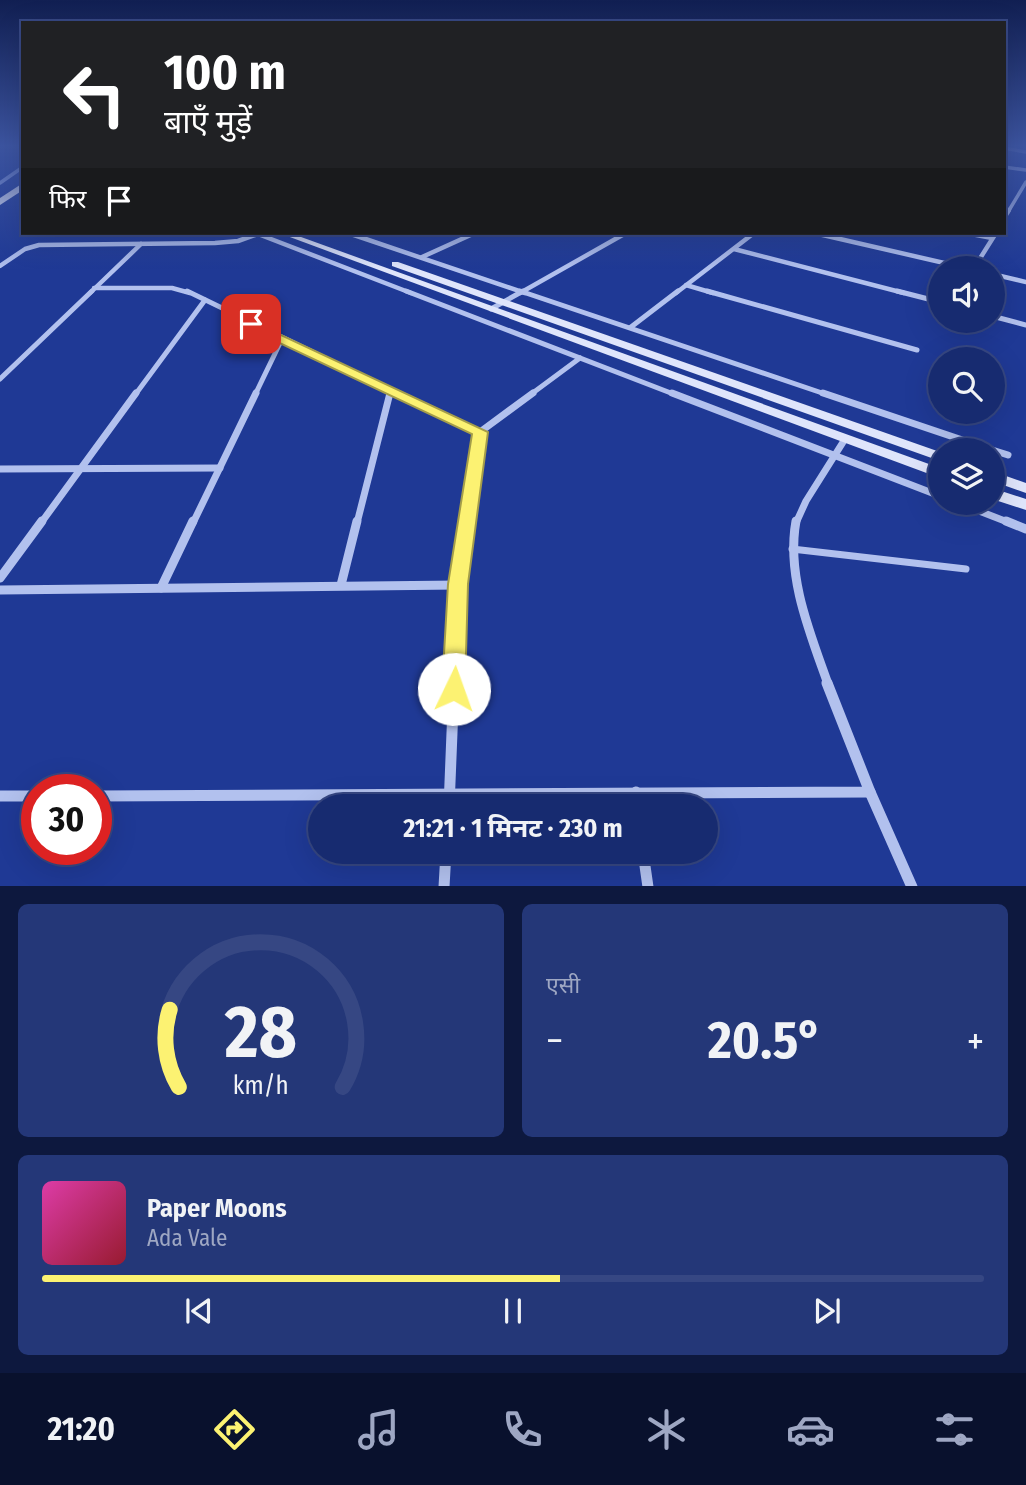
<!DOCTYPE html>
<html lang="hi">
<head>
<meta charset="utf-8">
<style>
  :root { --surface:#172b70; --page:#243778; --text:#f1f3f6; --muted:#9ea7c3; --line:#364783; --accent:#fcf272 }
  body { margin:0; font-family:"Fira Sans Condensed","Noto Sans Devanagari",sans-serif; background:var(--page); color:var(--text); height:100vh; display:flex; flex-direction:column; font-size:26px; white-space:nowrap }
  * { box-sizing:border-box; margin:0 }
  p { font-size:23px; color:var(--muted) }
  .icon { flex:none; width:38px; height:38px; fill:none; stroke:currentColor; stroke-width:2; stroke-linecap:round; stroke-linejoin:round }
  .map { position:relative; height:886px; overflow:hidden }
  .drawer { display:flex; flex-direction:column; gap:18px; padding:18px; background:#0d183e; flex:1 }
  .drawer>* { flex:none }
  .hud { position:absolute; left:21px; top:21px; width:985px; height:214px; border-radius:0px; box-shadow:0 7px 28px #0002,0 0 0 2px var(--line); background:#202124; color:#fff; overflow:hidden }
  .buttons { position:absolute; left:928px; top:256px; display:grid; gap:14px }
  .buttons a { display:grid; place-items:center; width:77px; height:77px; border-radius:50%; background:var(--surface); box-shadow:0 7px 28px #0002,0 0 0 2px var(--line); font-size:35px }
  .speed { position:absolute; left:21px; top:774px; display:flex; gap:14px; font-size:35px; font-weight:700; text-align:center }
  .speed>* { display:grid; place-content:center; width:91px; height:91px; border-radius:50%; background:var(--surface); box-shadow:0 7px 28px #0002,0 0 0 2px var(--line); line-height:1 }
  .speed .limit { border:10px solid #d22; background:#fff; color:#111 }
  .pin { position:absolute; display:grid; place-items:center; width:60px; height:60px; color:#fff; margin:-30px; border-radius:14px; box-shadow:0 4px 10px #0006 }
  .me { position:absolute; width:77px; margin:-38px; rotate:3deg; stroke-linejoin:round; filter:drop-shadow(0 0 5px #0008) }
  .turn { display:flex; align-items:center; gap:24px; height:147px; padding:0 28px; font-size:32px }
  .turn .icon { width:91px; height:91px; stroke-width:2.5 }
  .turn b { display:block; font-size:49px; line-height:60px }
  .then { display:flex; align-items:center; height:66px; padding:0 28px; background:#0003; gap:14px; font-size:26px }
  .big { font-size:52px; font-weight:700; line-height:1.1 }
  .drawer .card { flex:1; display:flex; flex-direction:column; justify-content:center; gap:10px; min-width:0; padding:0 24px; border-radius:10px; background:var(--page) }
  .drawer .dial { align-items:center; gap:0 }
  .dial svg { height:182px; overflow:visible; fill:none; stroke:var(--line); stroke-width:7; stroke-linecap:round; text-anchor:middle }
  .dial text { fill:var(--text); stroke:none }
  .song { display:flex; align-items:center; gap:21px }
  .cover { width:84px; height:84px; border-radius:10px; background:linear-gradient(135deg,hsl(320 70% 55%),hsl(350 70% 35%)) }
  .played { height:7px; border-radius:4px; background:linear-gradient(90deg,var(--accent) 55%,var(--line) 55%) }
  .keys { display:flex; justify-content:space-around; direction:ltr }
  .heat { display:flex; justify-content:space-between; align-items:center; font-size:38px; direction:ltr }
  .drawer .tiles { flex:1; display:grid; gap:18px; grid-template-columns:1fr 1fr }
  .card:last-child { grid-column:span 2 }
  .trip { position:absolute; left:308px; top:794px; width:410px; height:70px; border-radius:35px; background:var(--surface); box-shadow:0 7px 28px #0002,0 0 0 2px var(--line); font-weight:700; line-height:70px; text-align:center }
  .tabs { display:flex; height:112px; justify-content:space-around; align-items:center; background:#09112d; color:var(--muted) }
  .tabs .icon { width:49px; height:49px }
  .tabs .selected { color:var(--accent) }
  .tabs b { font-size:32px; color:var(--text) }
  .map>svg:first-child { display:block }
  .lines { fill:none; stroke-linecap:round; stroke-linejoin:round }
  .stream { stroke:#a6b9f0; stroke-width:3.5 }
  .lane { stroke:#b2c1ee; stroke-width:7 }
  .street-far5 { stroke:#b2c1ee; stroke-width:3.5 }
  .street-far4 { stroke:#b2c1ee; stroke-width:4.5 }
  .street-far3 { stroke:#b2c1ee; stroke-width:5 }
  .street-far2 { stroke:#b2c1ee; stroke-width:7 }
  .street-far1 { stroke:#b2c1ee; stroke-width:9 }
  .street { stroke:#b2c1ee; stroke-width:11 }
  .secondary { fill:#dfe5fb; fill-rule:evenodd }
  .primary { fill:#fafbff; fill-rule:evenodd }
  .route { fill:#fcf272; stroke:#a49d4a; stroke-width:2 }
</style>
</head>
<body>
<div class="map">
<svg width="1026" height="887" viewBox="0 0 1026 887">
  <rect width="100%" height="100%" fill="#1f3995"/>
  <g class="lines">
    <polyline class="stream" points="0,183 23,167"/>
    <polyline class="lane" points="792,549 966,569"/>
    <g class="street-far5">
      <polyline points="1004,148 1026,152"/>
      <polyline points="1004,167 1026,170"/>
      <polyline points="1008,212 1026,182"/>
    </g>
    <g class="street-far4">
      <polyline points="1004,218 1009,210"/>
      <polyline points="348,233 525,293"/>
      <polyline points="814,233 966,268"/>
      <polyline points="966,233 992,238"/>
      <polyline points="258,234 411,293"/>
      <polyline points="734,249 904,293"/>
      <polyline points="422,257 475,233"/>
      <polyline points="0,266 25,249 39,245 215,243 238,241 261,233"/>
      <polyline points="974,268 996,233"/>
      <polyline points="992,274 1026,282"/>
      <polyline points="686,285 713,293"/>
      <polyline points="94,288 172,288 190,293"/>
      <polyline points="90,293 141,244"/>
      <polyline points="520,293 626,233"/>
      <polyline points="676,293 754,233"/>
    </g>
    <g class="street-far3">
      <polyline points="187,291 401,395"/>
      <polyline points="406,291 676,395"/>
      <polyline points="520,291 828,395"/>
      <polyline points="707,291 917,350"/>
      <polyline points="897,291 940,302"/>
      <polyline points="491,309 523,291"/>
      <polyline points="992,316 1026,325"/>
      <polyline points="631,327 678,291"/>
      <polyline points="0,379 92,291"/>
      <polyline points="135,395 205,300"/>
      <polyline points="255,395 282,339"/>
      <polyline points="389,395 390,391"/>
      <polyline points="530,395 580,358"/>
    </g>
    <g class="street-far2">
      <polyline points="397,393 480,432"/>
      <polyline points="672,393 940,496"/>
      <polyline points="823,393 992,450"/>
      <polyline points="992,450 1008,455"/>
      <polyline points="0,469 220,468"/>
      <polyline points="956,502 1010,523"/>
      <polyline points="41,523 136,393"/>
      <polyline points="193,523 256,393"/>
      <polyline points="357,523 390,393"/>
      <polyline points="467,523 480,432 533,393"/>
      <polyline points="796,523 806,501 845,439"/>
    </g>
    <g class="street-far1">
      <path d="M796,521C786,576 810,633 828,684"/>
      <polyline points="1006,521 1026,529"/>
      <polyline points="0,578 42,521"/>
      <polyline points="341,585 357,521"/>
      <polyline points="161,588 193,521"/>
      <polyline points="0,590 458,585"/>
      <polyline points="454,684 458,585 467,521"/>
    </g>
    <g class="street">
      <polyline points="636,792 638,807"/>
      <polyline points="870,792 912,887"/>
      <polyline points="0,796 37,796"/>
      <polyline points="96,796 870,792 827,683"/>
      <polyline points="449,807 454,683"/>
      <polyline points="643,852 648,887"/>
      <polyline points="444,887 446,852"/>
    </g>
    <g class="secondary">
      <polygon points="279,233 290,233 940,468 940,478"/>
      <polygon points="392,262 398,262 940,452 940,461 392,266"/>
      <polygon points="992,471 1026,483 1026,493 992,481"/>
      <polygon points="992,488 1026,499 1026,510 992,499"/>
    </g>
    <polygon class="primary" points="23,183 23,190 0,205 0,198"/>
  </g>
  <linearGradient id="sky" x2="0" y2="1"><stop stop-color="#111f52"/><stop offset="0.54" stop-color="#3c54a0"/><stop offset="1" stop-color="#3c54a0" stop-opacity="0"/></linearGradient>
  <rect width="1026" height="270" fill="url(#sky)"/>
  <polygon class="route" points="251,321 488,432 468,584 465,689 462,697 454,700 445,697 442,689 448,584 472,434 246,327 246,322"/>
</svg>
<div class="buttons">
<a><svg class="icon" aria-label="sound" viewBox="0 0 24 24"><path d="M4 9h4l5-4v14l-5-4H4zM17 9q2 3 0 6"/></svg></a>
<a><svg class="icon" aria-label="search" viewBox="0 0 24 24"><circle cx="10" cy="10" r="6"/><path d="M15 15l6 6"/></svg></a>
<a><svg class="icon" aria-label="layers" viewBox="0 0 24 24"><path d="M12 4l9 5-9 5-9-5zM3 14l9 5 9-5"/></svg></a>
</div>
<div class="speed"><div class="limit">30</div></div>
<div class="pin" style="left:251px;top:324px;background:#d93025"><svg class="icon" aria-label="arrive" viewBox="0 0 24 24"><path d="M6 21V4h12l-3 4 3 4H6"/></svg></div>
<svg class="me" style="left:454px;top:689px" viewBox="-20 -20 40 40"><circle r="19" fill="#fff"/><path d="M0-13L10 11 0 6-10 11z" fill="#fcf272"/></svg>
<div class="trip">21:21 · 1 मिनट · 230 m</div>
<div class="hud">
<div class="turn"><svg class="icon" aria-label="left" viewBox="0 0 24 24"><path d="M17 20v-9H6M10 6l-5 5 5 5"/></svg><div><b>100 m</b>बाएँ मुड़ें</div></div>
<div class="then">फिर<svg class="icon" aria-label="arrive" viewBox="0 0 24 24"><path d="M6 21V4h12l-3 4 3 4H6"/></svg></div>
</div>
</div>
<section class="drawer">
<div class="tiles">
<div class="card dial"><svg viewBox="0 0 100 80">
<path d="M14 69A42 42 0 1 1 86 69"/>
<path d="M14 69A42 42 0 0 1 10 35" stroke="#fcf272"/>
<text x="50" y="56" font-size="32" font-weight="700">28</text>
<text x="50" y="72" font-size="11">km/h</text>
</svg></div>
<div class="card"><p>एसी</p>
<div class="heat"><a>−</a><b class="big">20.5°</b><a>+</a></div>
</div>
<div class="card">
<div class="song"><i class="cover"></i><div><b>Paper Moons</b><p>Ada Vale</p></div></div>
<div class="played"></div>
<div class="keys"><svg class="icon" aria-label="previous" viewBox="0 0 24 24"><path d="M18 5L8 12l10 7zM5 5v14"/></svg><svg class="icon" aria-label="pause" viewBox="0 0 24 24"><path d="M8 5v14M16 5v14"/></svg><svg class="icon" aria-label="next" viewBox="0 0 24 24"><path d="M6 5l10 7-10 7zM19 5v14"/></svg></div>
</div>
</div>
</section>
<nav class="tabs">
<b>21:20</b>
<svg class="icon selected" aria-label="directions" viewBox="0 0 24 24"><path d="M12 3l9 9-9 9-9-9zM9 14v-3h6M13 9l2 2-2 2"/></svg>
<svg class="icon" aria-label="music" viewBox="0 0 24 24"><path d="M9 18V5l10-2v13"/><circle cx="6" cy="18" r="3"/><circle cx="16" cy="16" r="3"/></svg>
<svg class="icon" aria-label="phone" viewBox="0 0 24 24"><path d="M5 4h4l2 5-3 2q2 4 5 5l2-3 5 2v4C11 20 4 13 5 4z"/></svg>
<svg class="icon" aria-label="climate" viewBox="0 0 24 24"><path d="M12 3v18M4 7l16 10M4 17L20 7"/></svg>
<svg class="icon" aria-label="car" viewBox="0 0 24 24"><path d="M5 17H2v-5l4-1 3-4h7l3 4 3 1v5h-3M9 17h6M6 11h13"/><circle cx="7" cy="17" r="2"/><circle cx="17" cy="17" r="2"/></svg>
<svg class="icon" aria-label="filters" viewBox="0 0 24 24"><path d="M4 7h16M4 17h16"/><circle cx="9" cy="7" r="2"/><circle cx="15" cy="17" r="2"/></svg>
</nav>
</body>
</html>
